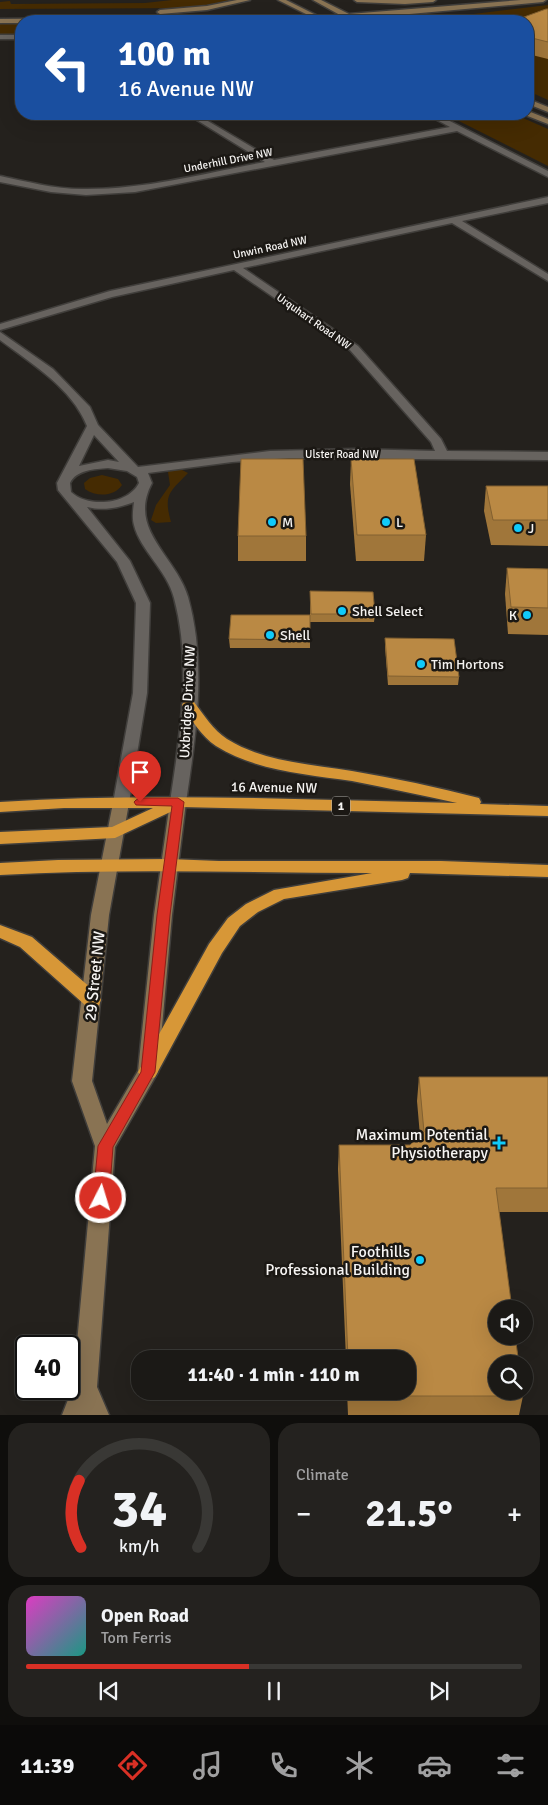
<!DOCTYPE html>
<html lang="en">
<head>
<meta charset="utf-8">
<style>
  :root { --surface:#1b1916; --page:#24221f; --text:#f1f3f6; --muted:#a0a0a1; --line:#393835; --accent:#d93025 }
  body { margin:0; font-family:Signika,sans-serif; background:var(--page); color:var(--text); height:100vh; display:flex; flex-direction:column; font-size:19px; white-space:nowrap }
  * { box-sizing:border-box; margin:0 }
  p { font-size:16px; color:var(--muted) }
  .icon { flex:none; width:28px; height:28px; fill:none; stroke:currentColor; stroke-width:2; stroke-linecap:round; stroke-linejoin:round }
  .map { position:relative; height:1415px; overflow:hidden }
  .panel { display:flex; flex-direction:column; gap:8px; padding:8px; background:#0f0e0c; flex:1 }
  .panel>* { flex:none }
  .hud { position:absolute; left:15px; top:15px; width:519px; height:105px; border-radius:20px; box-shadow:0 5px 20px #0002,0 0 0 1px var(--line); background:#1a4fa0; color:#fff; overflow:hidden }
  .buttons { position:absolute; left:488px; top:1300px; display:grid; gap:10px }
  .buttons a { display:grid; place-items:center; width:45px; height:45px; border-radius:50%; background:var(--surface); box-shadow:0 5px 20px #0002,0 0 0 1px var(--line); font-size:25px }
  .speed { position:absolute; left:15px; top:1335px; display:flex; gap:10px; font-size:25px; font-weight:700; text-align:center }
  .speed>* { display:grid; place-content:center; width:65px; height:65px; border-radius:50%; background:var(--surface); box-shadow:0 5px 20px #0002,0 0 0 1px var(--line); line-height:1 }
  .speed .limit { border:2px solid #111; border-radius:8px; background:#fff; color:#111 }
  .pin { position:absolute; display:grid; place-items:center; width:42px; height:42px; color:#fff; margin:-51px -21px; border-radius:50% 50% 50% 0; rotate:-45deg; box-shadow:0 0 5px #0007 }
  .pin .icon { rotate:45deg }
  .me { position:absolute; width:55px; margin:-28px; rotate:5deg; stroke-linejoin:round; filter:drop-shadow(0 0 4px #0008) }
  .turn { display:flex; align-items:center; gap:18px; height:105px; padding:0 20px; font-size:22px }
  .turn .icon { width:65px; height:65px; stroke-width:2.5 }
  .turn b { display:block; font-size:35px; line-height:42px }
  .big { font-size:38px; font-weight:700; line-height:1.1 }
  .panel .card { flex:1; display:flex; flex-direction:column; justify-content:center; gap:8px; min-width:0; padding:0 18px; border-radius:20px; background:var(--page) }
  .panel .dial { align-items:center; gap:0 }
  .dial svg { height:130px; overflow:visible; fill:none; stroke:var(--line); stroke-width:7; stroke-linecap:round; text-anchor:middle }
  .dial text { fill:var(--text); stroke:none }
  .song { display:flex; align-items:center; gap:15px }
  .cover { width:60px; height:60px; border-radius:8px; background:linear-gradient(135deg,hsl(310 70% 55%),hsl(170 70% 35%)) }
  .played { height:5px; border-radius:2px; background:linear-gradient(90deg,var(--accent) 45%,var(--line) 45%) }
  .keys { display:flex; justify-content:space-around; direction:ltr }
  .heat { display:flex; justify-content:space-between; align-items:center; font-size:28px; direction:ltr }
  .panel .tiles { flex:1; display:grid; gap:8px; grid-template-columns:1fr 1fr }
  .card:last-child { grid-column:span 2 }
  .trip { position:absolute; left:131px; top:1350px; width:285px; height:50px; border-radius:20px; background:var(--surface); box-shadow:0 5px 20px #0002,0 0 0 1px var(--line); font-weight:700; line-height:50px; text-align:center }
  .dock { display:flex; height:80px; justify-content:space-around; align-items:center; background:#0b0a09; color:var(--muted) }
  .dock .icon { width:35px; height:35px }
  .dock .on { color:var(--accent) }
  .dock b { font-size:22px; color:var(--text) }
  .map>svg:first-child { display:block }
  .green { fill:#452b02 }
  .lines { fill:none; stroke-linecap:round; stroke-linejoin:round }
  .street-casing { stroke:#403e3b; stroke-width:3 }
  .secondary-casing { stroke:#403e3b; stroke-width:3 }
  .highway-casing { stroke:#403e3b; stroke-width:3 }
  .street { fill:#67635f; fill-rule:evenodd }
  .secondary { fill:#897353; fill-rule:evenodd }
  .highway { fill:#d79737; fill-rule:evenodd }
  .wall { fill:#a0763a }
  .building { fill:#ba8944; stroke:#826030 }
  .route { fill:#d93025; stroke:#8d1f18 }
  .poi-dot { fill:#10cafa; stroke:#1b1814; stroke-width:2 }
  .labels { text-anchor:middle; stroke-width:5; stroke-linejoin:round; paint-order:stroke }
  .far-street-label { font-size:11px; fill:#f6f4f2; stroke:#1b1814 }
  .shield { fill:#1b1814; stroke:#b4b2af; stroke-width:1 }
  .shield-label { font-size:12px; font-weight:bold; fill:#f6f4f2 }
  .poi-label { font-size:14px; fill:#f6f4f2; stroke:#1b1814; text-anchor:start }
  .street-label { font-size:14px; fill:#f6f4f2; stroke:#1b1814 }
  .near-street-label { font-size:16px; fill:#f6f4f2; stroke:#1b1814 }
  .near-poi-label { font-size:16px; fill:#f6f4f2; stroke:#1b1814; text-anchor:end }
</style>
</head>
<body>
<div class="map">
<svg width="548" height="1415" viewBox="0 0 548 1415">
  <rect width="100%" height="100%" fill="#24211d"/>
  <g class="green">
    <polygon points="172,0 236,0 192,8 0,9 0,2 10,1 11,4 145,3"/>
    <polygon points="548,5 548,100 528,91 528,21 441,21 457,16"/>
    <rect x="0" y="23" width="21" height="11"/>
    <polygon points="445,114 514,114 548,129 548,166"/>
    <path d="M170,470H182L188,473C170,492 163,494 171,522L156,523L151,520L156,505L170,485L168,472Z"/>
    <path d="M102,475L118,479L122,485C114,497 96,497 85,489L84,483L90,478Z"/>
  </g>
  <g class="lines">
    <defs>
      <g id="street">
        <rect x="0" y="35" width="21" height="4"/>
        <path d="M187,114H196L274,160L450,127L426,114H436L548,171V177L457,131L135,192L86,195L51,192L0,182V176C29,182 58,190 87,189C147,189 206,173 265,162Z"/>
        <path d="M548,197V203L462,221L548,274V281L452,223L243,268L358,346L441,439L447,451L548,452V460L289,458L232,462L148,473L152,483C127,530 176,556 188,597C207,664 196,735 186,802L184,806L178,807L172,806L170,802C180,735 192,665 174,598C167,570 140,550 134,525C132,518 133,510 134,502C118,508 104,511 87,507L130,561L150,603L147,693L129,803L127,807L121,808L115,807L113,803L133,693L136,603L117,562L58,490L57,483L87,426C72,388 32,364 0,340V332L53,369L90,407L98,425L138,467L270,451L354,449L435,451L431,442L350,350L234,270L112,297L0,330V324L110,291ZM94,435L119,462L108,460L79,466ZM108,468L127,471L137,477L139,483C128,505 88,508 71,492L70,483C76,470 95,469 108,468Z"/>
      </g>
      <g id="secondary">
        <polygon points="237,0 250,0 207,10 160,14 157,12 160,10 207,6"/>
        <polygon points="278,0 286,0 318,16 340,15 313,0 321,0 349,14 521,0 546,0 543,2 387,16 295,21 21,21 21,23 0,23 0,19 310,16"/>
        <polygon points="354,0 436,0 433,2 405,4 357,2"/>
        <polygon points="528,99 548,107 548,112 528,104"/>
        <polygon points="528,111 548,119 548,124 525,115"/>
        <polygon points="178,797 184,798 186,802 172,915 158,1072 115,1147 97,1387 109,1415 62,1415 73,1387 95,1146 72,1081 91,915 113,803 115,799 121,798 127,799 129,803 109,915 92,1081 107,1124 138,1071 154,915 170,802 172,798"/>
      </g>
      <g id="highway">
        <path d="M189,700L194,702C204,715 213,730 227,739C264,762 310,764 352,771C394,778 437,787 479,798L481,802L480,804L548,806V816L181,807L115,838L0,844V832L112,827L153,808H64L0,812V802C152,792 304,800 457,803C422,795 387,788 352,781C306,774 256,771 216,746C201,736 191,719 182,705L184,702Z"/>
        <path d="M169,859L219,861H441L548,865V877L410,873L408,878L402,880L284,899L258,912L240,926L222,953L155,1077L148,1080L141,1077L138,1072L209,944L228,918L246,904L274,890L372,873C248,873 124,868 0,875V863L58,860Z"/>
        <polygon points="0,925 32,937 99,995 101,1000 99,1005 92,1007 85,1005 20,947 0,938"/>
      </g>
    </defs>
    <use href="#street" class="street-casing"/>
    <use href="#secondary" class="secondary-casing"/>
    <use href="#highway" class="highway-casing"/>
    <use href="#street" class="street"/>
    <use href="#secondary" class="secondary"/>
    <use href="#highway" class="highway"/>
  </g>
  <g class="wall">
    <polygon points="548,9 548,59 528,54 528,21"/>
    <polygon points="351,459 426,535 424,561 356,561 350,484"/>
    <polygon points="486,486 548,486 548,546 491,545 484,511"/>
    <rect x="238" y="536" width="68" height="25"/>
    <polygon points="507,568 548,569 548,635 508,634 505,594"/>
    <polygon points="310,591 375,614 374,622 310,622"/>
    <polygon points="310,615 310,648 230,648 229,639"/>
    <polygon points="385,638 459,677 458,685 388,685 385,647"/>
    <polygon points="419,1077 548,1077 548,1212 499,1212 523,1396 519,1415 348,1415 347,1391 408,1391 408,1359 346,1359 338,1169 339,1145 410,1145 420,1136 417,1101"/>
  </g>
  <g class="building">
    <polygon points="546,9 548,9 548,42 528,37 528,21 513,21"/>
    <polygon points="241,459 303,459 306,536 238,536"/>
    <polygon points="351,459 414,459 426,535 357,535"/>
    <polygon points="486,486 548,486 548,520 493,520"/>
    <polygon points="507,568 548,569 548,608 511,607"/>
    <polygon points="310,591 373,592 375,614 311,614"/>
    <polygon points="231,615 310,615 310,640 229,639"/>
    <polygon points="385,638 454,639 459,677 388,676"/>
    <polygon points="419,1077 548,1077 548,1188 496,1188 512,1309 496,1309 496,1336 515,1336 519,1364 496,1364 496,1391 522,1391 523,1396 350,1396 349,1391 408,1391 408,1359 348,1359 339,1145 410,1145 424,1132"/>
  </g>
  <polygon class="route" points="140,798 178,798 184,802 170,915 155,1072 113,1147 109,1198 106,1202 101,1204 95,1202 93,1198 98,1146 141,1072 157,915 172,806 136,805 134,802 136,800"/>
  <g class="poi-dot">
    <circle cx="272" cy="522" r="5"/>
    <circle cx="386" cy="522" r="5"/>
    <circle cx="518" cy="528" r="5"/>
    <circle cx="342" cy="611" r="5"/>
    <circle cx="527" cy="615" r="5"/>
    <circle cx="270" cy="635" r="5"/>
    <circle cx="421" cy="664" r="5"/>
    <path d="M496.5 1135.5h5v5h5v5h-5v5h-5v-5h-5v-5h5z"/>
    <circle cx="420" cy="1260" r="5"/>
  </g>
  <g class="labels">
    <g class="far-street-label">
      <text transform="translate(228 160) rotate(-11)" y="4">Underhill Drive NW</text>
      <text transform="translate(270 247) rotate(-12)" y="4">Unwin Road NW</text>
      <text transform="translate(314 321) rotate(35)" y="4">Urquhart Road NW</text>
      <text x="342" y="458">Ulster Road NW</text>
    </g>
    <rect class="shield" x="332" y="796.5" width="18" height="19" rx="4"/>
    <g class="shield-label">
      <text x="341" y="810">1</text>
    </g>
    <g class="poi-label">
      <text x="282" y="527">M</text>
      <text x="396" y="527">L</text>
      <text x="528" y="533">J</text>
      <text x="352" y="616">Shell Select</text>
      <text x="517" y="620" text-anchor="end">K</text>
      <text x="280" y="640">Shell</text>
      <text x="431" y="669">Tim Hortons</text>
    </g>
    <g class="street-label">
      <text transform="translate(187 702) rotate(-87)" y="5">Uxbridge Drive NW</text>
      <text transform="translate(274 787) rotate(1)" y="5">16 Avenue NW</text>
    </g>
    <g class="near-street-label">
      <text transform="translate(94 976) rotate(-84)" y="6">29 Street NW</text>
    </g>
    <g class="near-poi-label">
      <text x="488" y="1140">Maximum Potential<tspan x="488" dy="18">Physiotherapy</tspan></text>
      <text x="410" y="1257">Foothills<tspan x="410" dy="18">Professional Building</tspan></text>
    </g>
  </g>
</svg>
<div class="buttons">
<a><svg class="icon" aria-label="sound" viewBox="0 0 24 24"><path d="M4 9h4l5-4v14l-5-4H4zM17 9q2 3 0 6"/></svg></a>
<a><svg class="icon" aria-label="search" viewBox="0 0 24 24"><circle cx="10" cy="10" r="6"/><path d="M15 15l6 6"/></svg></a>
</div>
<div class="speed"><div class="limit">40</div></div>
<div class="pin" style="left:140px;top:802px;background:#d93025"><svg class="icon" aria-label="arrive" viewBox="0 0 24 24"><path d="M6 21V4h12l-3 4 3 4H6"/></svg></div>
<svg class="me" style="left:101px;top:1198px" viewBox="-20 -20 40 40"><circle r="17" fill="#d93025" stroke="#fff" stroke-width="3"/><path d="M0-11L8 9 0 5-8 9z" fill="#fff"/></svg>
<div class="trip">11:40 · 1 min · 110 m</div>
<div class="hud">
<div class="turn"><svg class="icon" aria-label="left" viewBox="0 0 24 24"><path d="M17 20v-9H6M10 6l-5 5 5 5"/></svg><div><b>100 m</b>16 Avenue NW</div></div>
</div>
</div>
<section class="panel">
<div class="tiles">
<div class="card dial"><svg viewBox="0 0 100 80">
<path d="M14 69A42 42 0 1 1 86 69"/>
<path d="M14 69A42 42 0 0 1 13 28" stroke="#d93025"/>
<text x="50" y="56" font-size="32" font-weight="700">34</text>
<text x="50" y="72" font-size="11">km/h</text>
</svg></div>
<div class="card"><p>Climate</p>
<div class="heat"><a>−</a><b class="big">21.5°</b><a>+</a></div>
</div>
<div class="card">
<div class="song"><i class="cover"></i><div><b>Open Road</b><p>Tom Ferris</p></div></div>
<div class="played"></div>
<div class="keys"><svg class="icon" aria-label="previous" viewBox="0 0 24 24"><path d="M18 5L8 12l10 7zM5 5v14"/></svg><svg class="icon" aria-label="pause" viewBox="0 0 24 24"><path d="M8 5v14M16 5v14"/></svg><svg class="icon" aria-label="next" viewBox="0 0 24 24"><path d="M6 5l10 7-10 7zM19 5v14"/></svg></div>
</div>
</div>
</section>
<nav class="dock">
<b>11:39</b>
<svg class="icon on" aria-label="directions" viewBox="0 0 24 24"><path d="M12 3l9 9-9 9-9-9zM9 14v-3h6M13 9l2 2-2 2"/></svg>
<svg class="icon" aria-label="music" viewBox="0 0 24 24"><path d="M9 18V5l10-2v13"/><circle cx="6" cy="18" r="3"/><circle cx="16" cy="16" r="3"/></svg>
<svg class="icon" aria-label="phone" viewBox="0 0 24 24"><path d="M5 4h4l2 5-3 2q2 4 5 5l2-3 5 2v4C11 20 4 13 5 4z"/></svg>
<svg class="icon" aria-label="climate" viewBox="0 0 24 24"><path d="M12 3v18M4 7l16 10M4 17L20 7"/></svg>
<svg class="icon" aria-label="car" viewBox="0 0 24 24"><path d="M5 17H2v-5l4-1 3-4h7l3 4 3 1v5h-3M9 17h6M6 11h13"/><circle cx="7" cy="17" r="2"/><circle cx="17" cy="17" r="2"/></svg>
<svg class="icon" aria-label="filters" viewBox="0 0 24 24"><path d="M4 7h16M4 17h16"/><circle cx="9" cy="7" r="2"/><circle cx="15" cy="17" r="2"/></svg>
</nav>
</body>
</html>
